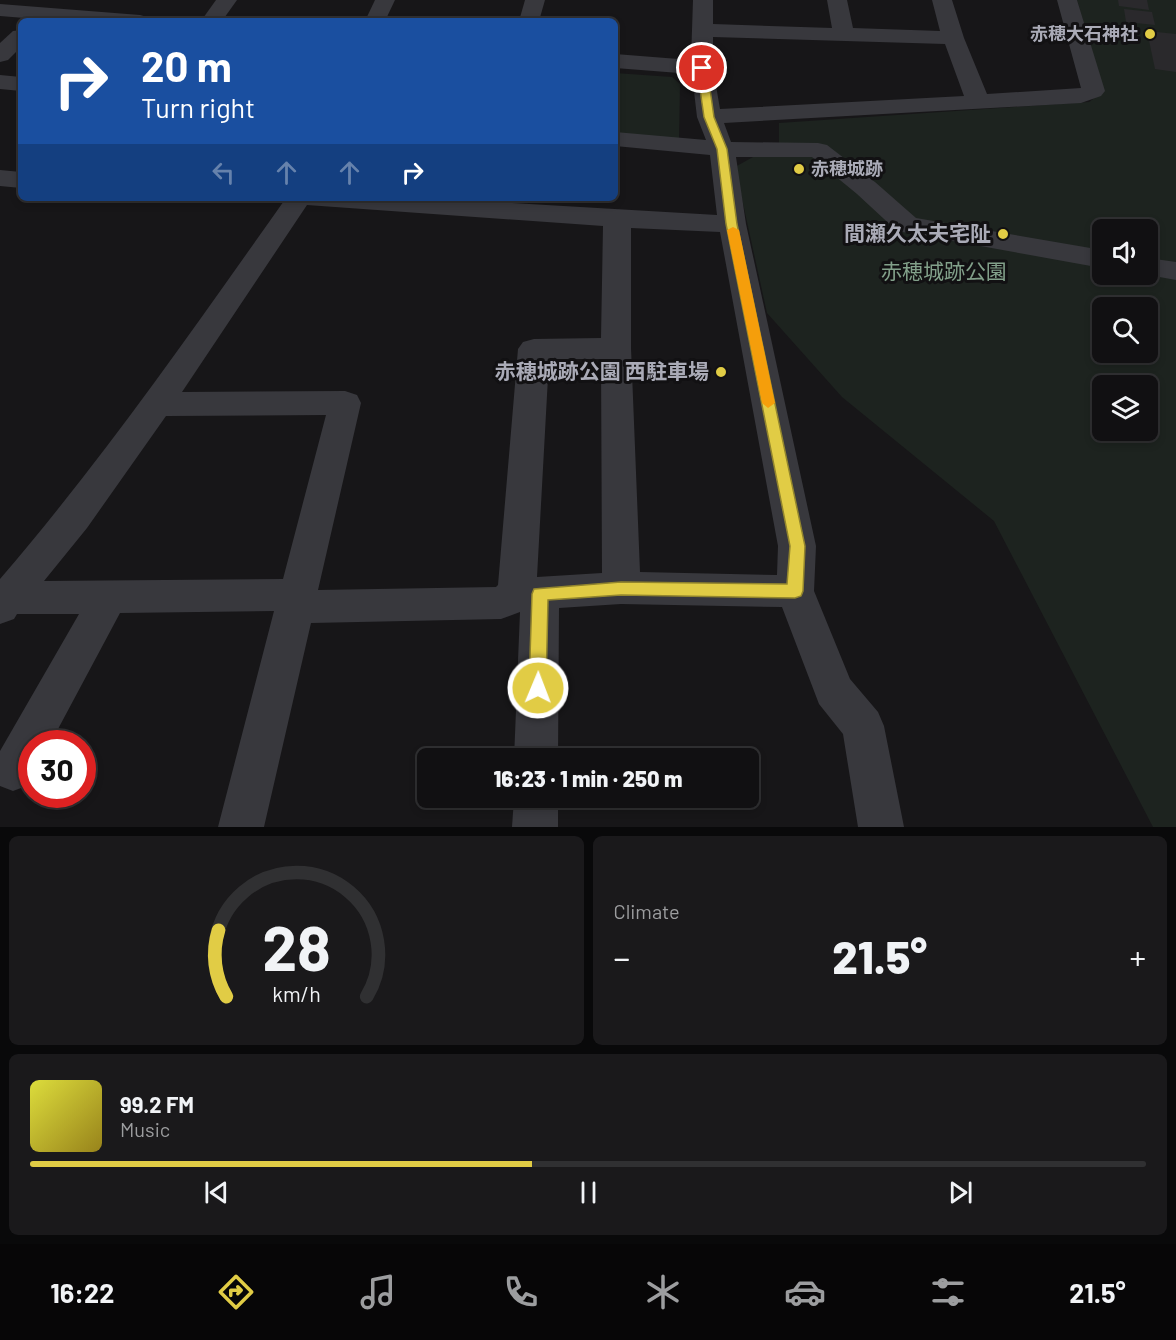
<!DOCTYPE html>
<html lang="en">
<head>
<meta charset="utf-8">
<style>
  :root { --surface:#111012; --page:#1a191b; --text:#f1f3f6; --muted:#9c9d9f; --line:#303032; --accent:#e1cc45 }
  body { margin:0; font-family:Barlow,"Noto Sans JP",sans-serif; background:var(--page); color:var(--text); height:100vh; display:flex; flex-direction:column; font-size:22px; white-space:nowrap }
  * { box-sizing:border-box; margin:0 }
  p { font-size:20px; color:var(--muted) }
  .icon { flex:none; width:33px; height:33px; fill:none; stroke:currentColor; stroke-width:2; stroke-linecap:round; stroke-linejoin:round }
  .map { position:relative; height:827px; overflow:hidden }
  .drawer { display:flex; flex-direction:column; gap:9px; padding:9px; background:#09090a; flex:1 }
  .drawer>* { flex:none }
  .hud { position:absolute; left:18px; top:18px; width:600px; height:183px; border-radius:9px; box-shadow:0 3px 9px #0003,0 0 0 2px var(--line); background:#1a4fa0; color:#fff; overflow:hidden }
  .buttons { position:absolute; left:1092px; top:219px; display:grid; gap:12px }
  .buttons a { display:grid; place-items:center; width:66px; height:66px; border-radius:9px; background:var(--surface); box-shadow:0 3px 9px #0003,0 0 0 2px var(--line); font-size:30px }
  .speed { position:absolute; left:18px; top:730px; display:flex; gap:12px; font-size:30px; font-weight:700; text-align:center }
  .speed>* { display:grid; place-content:center; width:78px; height:78px; border-radius:50%; background:var(--surface); box-shadow:0 3px 9px #0003,0 0 0 2px var(--line); line-height:1 }
  .speed .limit { border:9px solid #d22; background:#fff; color:#111 }
  .pin { position:absolute; display:grid; place-items:center; width:51px; height:51px; color:#fff; margin:-26px; border:3px solid #fff; border-radius:50%; box-shadow:0 2px 6px #0007 }
  .me { position:absolute; width:66px; margin:-33px; rotate:1deg; stroke-linejoin:round; filter:drop-shadow(0 0 4px #0008) }
  .turn { display:flex; align-items:center; gap:21px; height:126px; padding:0 24px; font-size:27px }
  .turn .icon { width:78px; height:78px; stroke-width:2.5 }
  .turn b { display:block; font-size:42px; line-height:51px }
  .lanes { display:flex; align-items:center; height:57px; padding:0 24px; background:#0003; justify-content:center; gap:30px; direction:ltr }
  .lanes .off { opacity:.35 }
  .big { font-size:45px; font-weight:800; line-height:1.1 }
  .drawer .widget { flex:1; display:flex; flex-direction:column; justify-content:center; gap:9px; min-width:0; padding:0 21px; border-radius:9px; background:var(--page) }
  .drawer .dial { align-items:center; gap:0 }
  .dial svg { height:156px; overflow:visible; fill:none; stroke:var(--line); stroke-width:7; stroke-linecap:round; text-anchor:middle }
  .dial text { fill:var(--text); stroke:none }
  .song { display:flex; align-items:center; gap:18px }
  .cover { width:72px; height:72px; border-radius:9px; background:linear-gradient(135deg,hsl(60 70% 55%),hsl(50 70% 35%)) }
  .played { height:6px; border-radius:3px; background:linear-gradient(90deg,var(--accent) 45%,var(--line) 45%) }
  .keys { display:flex; justify-content:space-around; direction:ltr }
  .heat { display:flex; justify-content:space-between; align-items:center; font-size:33px; direction:ltr }
  .drawer .tiles { flex:1; display:grid; gap:9px; grid-template-columns:1fr 1fr }
  .widget:last-child { grid-column:span 2 }
  .trip { position:absolute; left:417px; top:748px; width:342px; height:60px; border-radius:9px; background:var(--surface); box-shadow:0 3px 9px #0003,0 0 0 2px var(--line); font-weight:800; line-height:60px; text-align:center }
  .menu { display:flex; height:96px; justify-content:space-around; align-items:center; background:#070607; color:var(--muted) }
  .menu .icon { width:42px; height:42px }
  .menu .selected { color:var(--accent) }
  .menu b { font-size:27px; color:var(--text) }
  .map>svg:first-child { display:block }
  .green { fill:#1d231f; fill-rule:evenodd }
  .building { fill:#2a292c }
  .lines { fill:none; stroke-linecap:round; stroke-linejoin:round }
  .minor { fill:#38383d; fill-rule:evenodd }
  .route { fill:#e1cc45; stroke:#92852d; stroke-width:1.5 }
  .slow { fill:#f59e0b }
  .poi-dot { fill:#e1cc45; stroke:#121113; stroke-width:2 }
  .labels { text-anchor:middle; stroke-width:6; stroke-linejoin:round; paint-order:stroke }
  .far-poi-label { font-size:18px; font-weight:bold; fill:#aaabb7; stroke:#121113; text-anchor:end }
  .poi-label { font-size:21px; font-weight:bold; fill:#aaabb7; stroke:#121113; text-anchor:end }
  .park-label { font-size:21px; fill:#82a08a; stroke:#121113 }
</style>
</head>
<body>
<div class="map">
<svg width="1176" height="827" viewBox="0 0 1176 827">
  <rect width="100%" height="100%" fill="#171618"/>
  <g class="green">
    <path d="M1077,0H1176V827H1153L994,521L842,397L767,313L735,167L753,157H779V123L1089,102L1104,91ZM1102,230H1148V274H1102ZM1102,308H1148V352H1102ZM1102,386H1148V430H1102Z"/>
    <polygon points="615,73 672,77 680,84 679,140 615,139"/>
  </g>
  <g class="building">
    <polygon points="1118,0 1147,0 1149,10 1119,6"/>
    <polygon points="1124,9 1152,12 1155,25 1126,22"/>
    <polygon points="1147,31 1176,34 1176,72 1155,69"/>
  </g>
  <g class="lines">
    <g class="minor">
      <polygon points="216,0 237,0 222,21 201,21"/>
      <polygon points="375,0 395,0 385,21 365,21"/>
      <polygon points="525,0 545,0 539,21 519,21"/>
      <path d="M693,0H713V24L832,28L827,0H847L853,28L940,31L932,0H952L964,38L987,94L1081,88L1057,0H1077L1105,91L1101,96L1081,103L724,123L731,142L818,143L827,145L875,182L916,218L1102,250V268L897,231L857,194L812,157H736L746,224L816,546L814,591L850,679L878,712L884,726L904,827H858L843,734L819,704L782,607L621,604L559,608L558,759H514L520,612L501,619L311,623L264,827H218L274,611L120,613L50,744H32V779L29,785L13,791L0,786V751L79,614H17L14,619L0,624V579C104,458 194,328 286,198H426L717,215L710,155L615,146V132L706,140L697,117L692,74L615,68V54L691,60ZM713,37L945,44L964,96L720,109L713,68ZM307,205L603,226L601,338L534,339L523,342L518,349L498,585L496,587L318,590L361,403L357,395L345,391L182,392ZM631,228L720,232L778,546L777,575L640,572L631,348ZM549,359H601L602,573L537,577ZM326,415L283,579L44,581L87,528L166,416Z"/>
      <polygon points="0,4 140,15 147,17 150,21 61,21 0,16"/>
      <polygon points="21,30 21,47 8,60 0,62 0,43 13,31"/>
      <polygon points="0,75 21,77 21,91 0,89"/>
      <polygon points="0,170 21,172 21,188 0,186"/>
      <polygon points="1148,258 1176,262 1176,280 1143,274 1148,274"/>
      <polygon points="514,798 558,798 558,827 512,827"/>
    </g>
  </g>
  <polygon class="route" points="702,65 707,68 714,117 727,149 737,224 805,546 803,591 801,596 795,598 621,595 548,600 546,688 544,694 538,696 532,694 529,688 532,594 534,589 621,582 787,584 790,546 726,224 717,149 704,117 697,68"/>
  <polygon class="slow" points="733,227 739,230 775,403 768,408 762,403 727,230"/>
  <g class="poi-dot">
    <circle cx="1150" cy="34" r="6"/>
    <circle cx="799" cy="169" r="6"/>
    <circle cx="1003" cy="234" r="6"/>
    <circle cx="721" cy="372" r="6"/>
  </g>
  <g class="labels">
    <g class="far-poi-label">
      <text x="1138" y="40">赤穂大石神社</text>
      <text x="811" y="175" text-anchor="start">赤穂城跡</text>
    </g>
    <g class="poi-label">
      <text x="991" y="241">間瀬久太夫宅阯</text>
      <text x="709" y="379">赤穂城跡公園 西駐車場</text>
    </g>
    <g class="park-label">
      <text x="944" y="279">赤穂城跡公園</text>
    </g>
  </g>
</svg>
<div class="buttons">
<a><svg class="icon" aria-label="sound" viewBox="0 0 24 24"><path d="M4 9h4l5-4v14l-5-4H4zM17 9q2 3 0 6"/></svg></a>
<a><svg class="icon" aria-label="search" viewBox="0 0 24 24"><circle cx="10" cy="10" r="6"/><path d="M15 15l6 6"/></svg></a>
<a><svg class="icon" aria-label="layers" viewBox="0 0 24 24"><path d="M12 4l9 5-9 5-9-5zM3 14l9 5 9-5"/></svg></a>
</div>
<div class="speed"><div class="limit">30</div></div>
<div class="pin" style="left:702px;top:68px;background:#d93025"><svg class="icon" aria-label="arrive" viewBox="0 0 24 24"><path d="M6 21V4h12l-3 4 3 4H6"/></svg></div>
<svg class="me" style="left:538px;top:688px" viewBox="-20 -20 40 40"><circle r="17" fill="#e1cc45" stroke="#fff" stroke-width="3"/><path d="M0-11L8 9 0 5-8 9z" fill="#fff"/></svg>
<div class="trip">16:23 · 1 min · 250 m</div>
<div class="hud">
<div class="turn"><svg class="icon" aria-label="right" viewBox="0 0 24 24"><path d="M7 20v-9h11M14 6l5 5-5 5"/></svg><div><b>20 m</b>Turn right</div></div>
<div class="lanes"><svg class="icon off" aria-label="left" viewBox="0 0 24 24"><path d="M17 20v-9H6M10 6l-5 5 5 5"/></svg><svg class="icon off" aria-label="ahead" viewBox="0 0 24 24"><path d="M12 20V5M6 11l6-6 6 6"/></svg><svg class="icon off" aria-label="ahead" viewBox="0 0 24 24"><path d="M12 20V5M6 11l6-6 6 6"/></svg><svg class="icon" aria-label="right" viewBox="0 0 24 24"><path d="M7 20v-9h11M14 6l5 5-5 5"/></svg></div>
</div>
</div>
<section class="drawer">
<div class="tiles">
<div class="widget dial"><svg viewBox="0 0 100 80">
<path d="M14 69A42 42 0 1 1 86 69"/>
<path d="M14 69A42 42 0 0 1 10 35" stroke="#e1cc45"/>
<text x="50" y="56" font-size="32" font-weight="700">28</text>
<text x="50" y="72" font-size="11">km/h</text>
</svg></div>
<div class="widget"><p>Climate</p>
<div class="heat"><a>−</a><b class="big">21.5°</b><a>+</a></div>
</div>
<div class="widget">
<div class="song"><i class="cover"></i><div><b>99.2 FM</b><p>Music</p></div></div>
<div class="played"></div>
<div class="keys"><svg class="icon" aria-label="previous" viewBox="0 0 24 24"><path d="M18 5L8 12l10 7zM5 5v14"/></svg><svg class="icon" aria-label="pause" viewBox="0 0 24 24"><path d="M8 5v14M16 5v14"/></svg><svg class="icon" aria-label="next" viewBox="0 0 24 24"><path d="M6 5l10 7-10 7zM19 5v14"/></svg></div>
</div>
</div>
</section>
<nav class="menu">
<b>16:22</b>
<svg class="icon selected" aria-label="directions" viewBox="0 0 24 24"><path d="M12 3l9 9-9 9-9-9zM9 14v-3h6M13 9l2 2-2 2"/></svg>
<svg class="icon" aria-label="music" viewBox="0 0 24 24"><path d="M9 18V5l10-2v13"/><circle cx="6" cy="18" r="3"/><circle cx="16" cy="16" r="3"/></svg>
<svg class="icon" aria-label="phone" viewBox="0 0 24 24"><path d="M5 4h4l2 5-3 2q2 4 5 5l2-3 5 2v4C11 20 4 13 5 4z"/></svg>
<svg class="icon" aria-label="climate" viewBox="0 0 24 24"><path d="M12 3v18M4 7l16 10M4 17L20 7"/></svg>
<svg class="icon" aria-label="car" viewBox="0 0 24 24"><path d="M5 17H2v-5l4-1 3-4h7l3 4 3 1v5h-3M9 17h6M6 11h13"/><circle cx="7" cy="17" r="2"/><circle cx="17" cy="17" r="2"/></svg>
<svg class="icon" aria-label="filters" viewBox="0 0 24 24"><path d="M4 7h16M4 17h16"/><circle cx="9" cy="7" r="2"/><circle cx="15" cy="17" r="2"/></svg>
<b>21.5°</b>
</nav>
</body>
</html>
